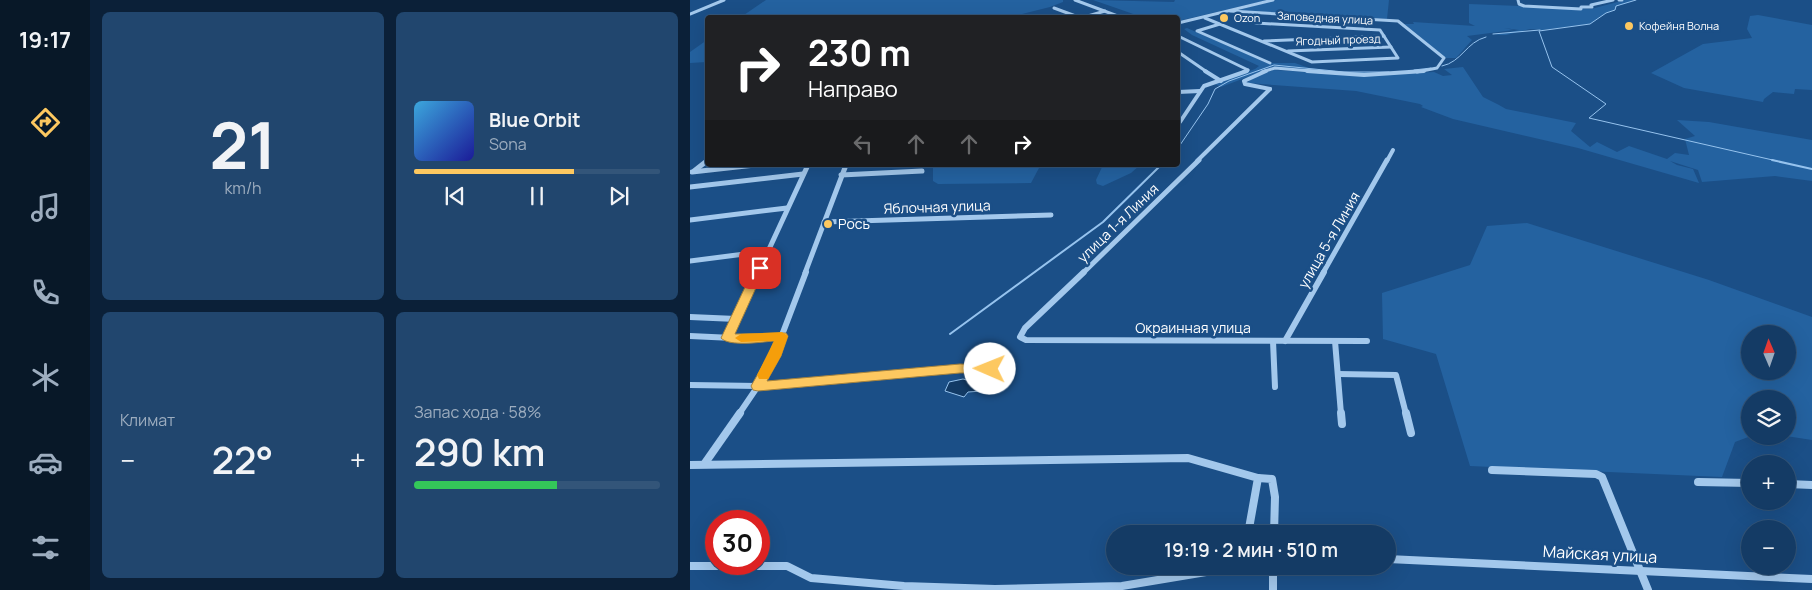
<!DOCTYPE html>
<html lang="ru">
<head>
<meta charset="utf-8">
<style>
  :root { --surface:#143b65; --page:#21466e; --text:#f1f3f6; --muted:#9dadbf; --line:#335579; --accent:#fdc860 }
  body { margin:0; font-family:Manrope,sans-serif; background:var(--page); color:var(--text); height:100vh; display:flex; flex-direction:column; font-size:19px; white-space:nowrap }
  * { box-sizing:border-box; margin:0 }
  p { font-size:16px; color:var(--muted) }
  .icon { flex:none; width:28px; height:28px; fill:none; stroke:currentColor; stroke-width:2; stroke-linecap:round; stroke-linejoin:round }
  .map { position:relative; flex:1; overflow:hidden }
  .sheet { display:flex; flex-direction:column; gap:12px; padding:12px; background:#0b2038; width:600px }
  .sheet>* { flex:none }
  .top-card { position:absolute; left:15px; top:15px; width:475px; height:152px; border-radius:5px; box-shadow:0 5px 20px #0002,0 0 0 1px var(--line); background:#202124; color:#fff; overflow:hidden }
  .needle { width:32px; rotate:358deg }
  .controls { position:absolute; left:1051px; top:325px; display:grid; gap:10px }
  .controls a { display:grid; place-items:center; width:55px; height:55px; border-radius:50%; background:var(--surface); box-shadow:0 5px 20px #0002,0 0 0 1px var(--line); font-size:25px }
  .speed { position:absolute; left:15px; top:510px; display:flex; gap:10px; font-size:25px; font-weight:700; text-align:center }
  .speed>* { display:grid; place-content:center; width:65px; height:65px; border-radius:50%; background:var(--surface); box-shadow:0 5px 20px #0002,0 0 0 1px var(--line); line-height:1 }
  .speed .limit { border:8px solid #d22; background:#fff; color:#111 }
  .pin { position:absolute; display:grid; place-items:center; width:42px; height:42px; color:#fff; margin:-21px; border-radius:10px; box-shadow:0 2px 8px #0006 }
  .me { position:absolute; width:55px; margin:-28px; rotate:271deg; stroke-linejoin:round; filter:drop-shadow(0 0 4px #0008) }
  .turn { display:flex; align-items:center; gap:18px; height:105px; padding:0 20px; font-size:22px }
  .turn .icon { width:65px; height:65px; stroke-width:2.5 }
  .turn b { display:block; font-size:35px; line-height:42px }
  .lanes { display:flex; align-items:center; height:48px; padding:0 20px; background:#0003; justify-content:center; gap:25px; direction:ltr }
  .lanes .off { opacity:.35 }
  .big { font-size:38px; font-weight:600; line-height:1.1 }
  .sheet .card { flex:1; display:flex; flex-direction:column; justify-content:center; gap:8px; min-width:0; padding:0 18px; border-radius:8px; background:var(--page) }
  .sheet .dial { align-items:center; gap:0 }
  .dial b { font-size:65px; line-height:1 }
  .song { display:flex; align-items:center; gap:15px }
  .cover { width:60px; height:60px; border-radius:8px; background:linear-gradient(135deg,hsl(200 70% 55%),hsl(240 70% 35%)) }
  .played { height:5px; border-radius:2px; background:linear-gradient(90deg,var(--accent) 65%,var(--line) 65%) }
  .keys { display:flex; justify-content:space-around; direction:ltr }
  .heat { display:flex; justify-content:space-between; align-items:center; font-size:28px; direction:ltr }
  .charge { height:8px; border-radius:4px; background:linear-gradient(90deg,#34c759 58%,var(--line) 0) }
  .sheet .tiles { flex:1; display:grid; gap:12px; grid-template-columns:repeat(2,1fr) }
  .trip { position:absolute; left:416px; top:525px; width:290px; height:50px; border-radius:25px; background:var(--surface); box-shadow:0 5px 20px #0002,0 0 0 1px var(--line); font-weight:600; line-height:50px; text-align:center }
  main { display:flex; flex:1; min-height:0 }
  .tab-bar { display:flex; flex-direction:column; width:90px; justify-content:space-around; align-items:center; background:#081828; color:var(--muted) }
  .tab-bar .icon { width:35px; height:35px }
  .tab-bar .current { color:var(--accent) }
  .tab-bar b { font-size:22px; color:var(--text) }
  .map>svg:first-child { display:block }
  .green { fill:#2462a0; fill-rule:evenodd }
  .water { fill:#123a65; stroke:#96c3ee }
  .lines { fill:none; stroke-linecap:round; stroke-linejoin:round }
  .stream-far1 { stroke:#96c3ee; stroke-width:1 }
  .stream { stroke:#96c3ee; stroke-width:2 }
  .minor-far4 { stroke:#a3c8ec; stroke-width:3 }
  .minor-far3 { stroke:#a3c8ec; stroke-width:4 }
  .minor-far2 { stroke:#a3c8ec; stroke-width:5 }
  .minor-far1 { stroke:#a3c8ec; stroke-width:6 }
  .minor { stroke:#a3c8ec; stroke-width:8 }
  .route { fill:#fdc860; stroke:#a4823e }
  .slow { fill:#f59e0b }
  .poi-dot { fill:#fdc860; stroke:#1b4f87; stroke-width:2 }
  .labels { text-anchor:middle; stroke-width:5; stroke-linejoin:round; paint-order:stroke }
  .far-poi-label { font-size:11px; fill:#fff; stroke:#1b4f87; text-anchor:start }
  .far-street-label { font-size:11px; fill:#fff; stroke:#1b4f87 }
  .street-label { font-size:14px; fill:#fff; stroke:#1b4f87 }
  .poi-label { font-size:14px; fill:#fff; stroke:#1b4f87; text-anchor:start }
  .near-street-label { font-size:16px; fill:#fff; stroke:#1b4f87 }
</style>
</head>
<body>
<main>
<nav class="tab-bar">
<b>19:17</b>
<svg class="icon current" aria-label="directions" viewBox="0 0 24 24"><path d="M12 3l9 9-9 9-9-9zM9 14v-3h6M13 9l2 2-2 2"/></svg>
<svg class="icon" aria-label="music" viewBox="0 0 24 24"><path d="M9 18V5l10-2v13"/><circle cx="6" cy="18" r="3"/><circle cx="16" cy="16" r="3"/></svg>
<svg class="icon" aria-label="phone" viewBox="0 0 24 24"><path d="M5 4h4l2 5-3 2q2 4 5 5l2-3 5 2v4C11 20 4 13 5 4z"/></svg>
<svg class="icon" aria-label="climate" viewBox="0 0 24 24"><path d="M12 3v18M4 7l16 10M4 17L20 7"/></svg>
<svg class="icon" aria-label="car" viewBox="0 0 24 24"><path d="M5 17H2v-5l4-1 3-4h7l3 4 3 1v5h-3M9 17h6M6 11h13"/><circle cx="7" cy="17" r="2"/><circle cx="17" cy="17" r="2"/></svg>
<svg class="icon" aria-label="filters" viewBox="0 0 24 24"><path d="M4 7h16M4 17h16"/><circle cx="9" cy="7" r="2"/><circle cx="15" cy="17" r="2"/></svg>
</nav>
<section class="sheet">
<div class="tiles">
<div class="card dial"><b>21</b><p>km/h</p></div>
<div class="card">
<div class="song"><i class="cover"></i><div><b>Blue Orbit</b><p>Sona</p></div></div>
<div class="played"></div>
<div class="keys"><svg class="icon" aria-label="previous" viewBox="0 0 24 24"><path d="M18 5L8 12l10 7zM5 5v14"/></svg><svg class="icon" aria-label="pause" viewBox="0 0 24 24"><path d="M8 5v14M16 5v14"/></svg><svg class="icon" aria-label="next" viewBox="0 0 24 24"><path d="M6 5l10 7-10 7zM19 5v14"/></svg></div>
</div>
<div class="card"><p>Климат</p>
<div class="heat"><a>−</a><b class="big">22°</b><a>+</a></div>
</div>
<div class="card"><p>Запас хода · 58%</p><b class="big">290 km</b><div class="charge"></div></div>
</div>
</section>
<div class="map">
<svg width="1122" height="590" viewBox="0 0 1122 590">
  <rect width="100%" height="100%" fill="#1b4f87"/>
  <g class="green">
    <polygon points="76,0 373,0 373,2 360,7 316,18 51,17"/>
    <polygon points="403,0 484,2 485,0 578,0 488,21 488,18 452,17"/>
    <polygon points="586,0 699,0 697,19 545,11"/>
    <polygon points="935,0 946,0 927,6 925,10 916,13 900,24 852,30 840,29 816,35 805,35 829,30 814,28 824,30 777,36 782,40 766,58 756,58 714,24 724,24 723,22 785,26 779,23 779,4 901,9"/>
    <polygon points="1068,15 1122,25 1122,90 1105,89 1104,94 1083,92 1074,99 1073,102 994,88 961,73 1013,44 1062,38 1057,29 1060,16"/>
    <polygon points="497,28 577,63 605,63 619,68 652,72 710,72 665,73 584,67 531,87 525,84 565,69 569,66 502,35 494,29"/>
    <polygon points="17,40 17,62 0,63 0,52"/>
    <polygon points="773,67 793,97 809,105 816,109 886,123 881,131 900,147 907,142 927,152 939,146 977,159 985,153 999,155 995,139 1005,136 987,120 1019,122 1122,140 1122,181 1085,176 1012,182 1008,170 980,161 987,165 1003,169 1009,183 888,148 763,119 731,107 733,106 730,104 666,91 557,83 565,76 583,70 680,75 744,72 753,76 762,75 754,69"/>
    <polygon points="243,165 354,165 349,168 341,183 248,184 243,181"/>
    <polygon points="413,165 450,165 441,173 413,186 407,184 406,180"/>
    <path d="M837,223L1019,280L1122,317V440L1096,436H1098V399H1060L1061,436L1045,442L1032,477L780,466L746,354L693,339L692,293L780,265L797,226ZM1060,334H1098V371H1060Z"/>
  </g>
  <polygon class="water" points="273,379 280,381 293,381 292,391 278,392 274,397 255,391 259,382"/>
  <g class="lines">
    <g class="stream-far1">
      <polyline points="946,0 926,6 925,10 916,13 900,24 849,31 862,67 916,104 899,118 1087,161"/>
      <polyline points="803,34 850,30"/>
      <path d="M752,66C772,62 776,42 796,37"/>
      <polyline points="724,70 741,68"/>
      <polyline points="488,148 518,104 525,89 539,81 584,65 654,72 699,72"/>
    </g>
    <g class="stream">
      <polyline points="1082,160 1122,169"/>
      <polyline points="260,334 413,222 471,165"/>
    </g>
    <g class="minor-far4">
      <polyline points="385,0 433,18"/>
      <polyline points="828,0 829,4 834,6 891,9 891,7 902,7 901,5 923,0"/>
      <polyline points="929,0 932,0"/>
      <polyline points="364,8 391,18"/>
      <polyline points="540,11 708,21 754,58 747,68 727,72"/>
      <polyline points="0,14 34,0"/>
      <polyline points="347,16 351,18"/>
      <polyline points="391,18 415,11"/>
      <polyline points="515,18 622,62 708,58 690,30 566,23 549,17"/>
      <polyline points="488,23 583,0"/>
      <polyline points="530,24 507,31 580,63"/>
      <polyline points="488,36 558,70"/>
      <polyline points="574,41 694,36"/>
      <polyline points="598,51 701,47"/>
      <polyline points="488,52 517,72"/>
      <polyline points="553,72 558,70"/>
      <polyline points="572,72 585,68 633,72"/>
    </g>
    <g class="minor-far3">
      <polyline points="515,71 531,81"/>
      <polyline points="576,71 554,81 555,84 580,89"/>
      <polyline points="617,71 674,75 734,71"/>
      <polyline points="488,92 510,91"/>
      <polyline points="488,122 490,122 514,86 557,71"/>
      <polyline points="507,161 580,89"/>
      <polyline points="697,161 703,150"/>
    </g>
    <g class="minor-far2">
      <polyline points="4,171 18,160"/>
      <polyline points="2,172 65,165"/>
      <polyline points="151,175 232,171"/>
      <polyline points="0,187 113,174"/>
      <polyline points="0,220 97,208"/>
      <polyline points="134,222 361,215"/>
      <polyline points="0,261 78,251"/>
      <polyline points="68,273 118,165"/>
      <polyline points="115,273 156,165"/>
      <polyline points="393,273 509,160"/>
      <polyline points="633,273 697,160"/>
    </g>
    <g class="minor-far1">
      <polyline points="394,272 335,328 330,337 336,340 677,341"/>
      <polyline points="0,317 46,319"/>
      <polyline points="0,336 64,339 92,336"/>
      <polyline points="38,338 69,272"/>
      <polyline points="583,341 585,387"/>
      <polyline points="595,341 634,272"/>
      <polyline points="645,341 651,414"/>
      <polyline points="648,374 706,375 716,414"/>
      <polyline points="0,385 68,386 270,369 300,369"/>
      <polyline points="49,414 68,386 84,356 116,272"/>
    </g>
    <g class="minor">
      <polyline points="651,413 652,424"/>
      <polyline points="716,413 721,433"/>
      <polyline points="15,463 50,413"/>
      <polyline points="0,465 498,458 568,478 558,534"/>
      <polyline points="802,470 906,474 912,477 958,590"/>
      <polyline points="568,478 582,479 585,497 584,534"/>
      <polyline points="1008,482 1060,483"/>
      <polyline points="1098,484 1122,485"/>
      <polyline points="698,559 1122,579"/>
      <polyline points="0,566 97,566 121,578 214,586 305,589 432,586 552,566"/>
      <polyline points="583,566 583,590"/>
    </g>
  </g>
  <path class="route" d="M70,264L75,268L45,334L96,333L98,336L91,356L77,381L270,364L300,365L307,369L300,373H270L68,391L63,390L61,386L78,356L84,341C72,342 39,347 31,338L64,268Z"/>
  <polygon class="slow" points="92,332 98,336 91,356 78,379 69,379 67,375 84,341 51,342 45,338 51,334"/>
  <g class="poi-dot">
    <circle cx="534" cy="18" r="5"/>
    <circle cx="939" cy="26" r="5"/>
    <circle cx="138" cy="224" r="5"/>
  </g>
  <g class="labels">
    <g class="far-poi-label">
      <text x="544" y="22">Ozon</text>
      <text x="949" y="30">Кофейня Волна</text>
    </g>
    <g class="far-street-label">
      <text transform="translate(635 18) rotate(3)" y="4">Заповедная улица</text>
      <text transform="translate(648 40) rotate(-2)" y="4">Ягодный проезд</text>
    </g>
    <g class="street-label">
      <text transform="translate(247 207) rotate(-2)" y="5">Яблочная улица</text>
      <text transform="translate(428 223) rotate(-44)" y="5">улица 1-я Линия</text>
      <text transform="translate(639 240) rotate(-60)" y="5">улица 5-я Линия</text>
      <text x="503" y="333">Окраинная улица</text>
    </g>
    <g class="poi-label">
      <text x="148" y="229">Рось</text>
    </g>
    <g class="near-street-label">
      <text transform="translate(910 554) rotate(3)" y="6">Майская улица</text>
    </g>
  </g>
</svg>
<div class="controls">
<a><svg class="needle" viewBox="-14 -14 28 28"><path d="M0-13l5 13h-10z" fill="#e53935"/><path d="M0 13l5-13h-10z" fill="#9dadbf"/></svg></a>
<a><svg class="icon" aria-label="layers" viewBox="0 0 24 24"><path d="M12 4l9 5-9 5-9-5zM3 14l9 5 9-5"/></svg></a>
<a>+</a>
<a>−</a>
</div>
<div class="speed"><div class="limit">30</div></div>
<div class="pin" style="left:70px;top:268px;background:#d93025"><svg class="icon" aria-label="arrive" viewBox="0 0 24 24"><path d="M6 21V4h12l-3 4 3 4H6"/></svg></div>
<svg class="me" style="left:300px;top:369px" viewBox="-20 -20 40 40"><circle r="19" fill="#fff"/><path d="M0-13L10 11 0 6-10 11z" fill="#fdc860"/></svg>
<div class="trip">19:19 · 2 мин · 510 m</div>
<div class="top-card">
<div class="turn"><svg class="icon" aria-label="right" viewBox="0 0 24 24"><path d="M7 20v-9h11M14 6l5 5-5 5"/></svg><div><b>230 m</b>Направо</div></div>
<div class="lanes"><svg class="icon off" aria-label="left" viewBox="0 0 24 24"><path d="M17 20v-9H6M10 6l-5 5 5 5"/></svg><svg class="icon off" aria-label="ahead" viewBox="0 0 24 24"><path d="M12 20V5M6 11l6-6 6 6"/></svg><svg class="icon off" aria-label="ahead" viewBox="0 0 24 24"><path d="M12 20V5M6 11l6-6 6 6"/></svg><svg class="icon" aria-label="right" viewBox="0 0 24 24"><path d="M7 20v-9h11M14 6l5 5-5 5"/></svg></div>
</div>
</div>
</main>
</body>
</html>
